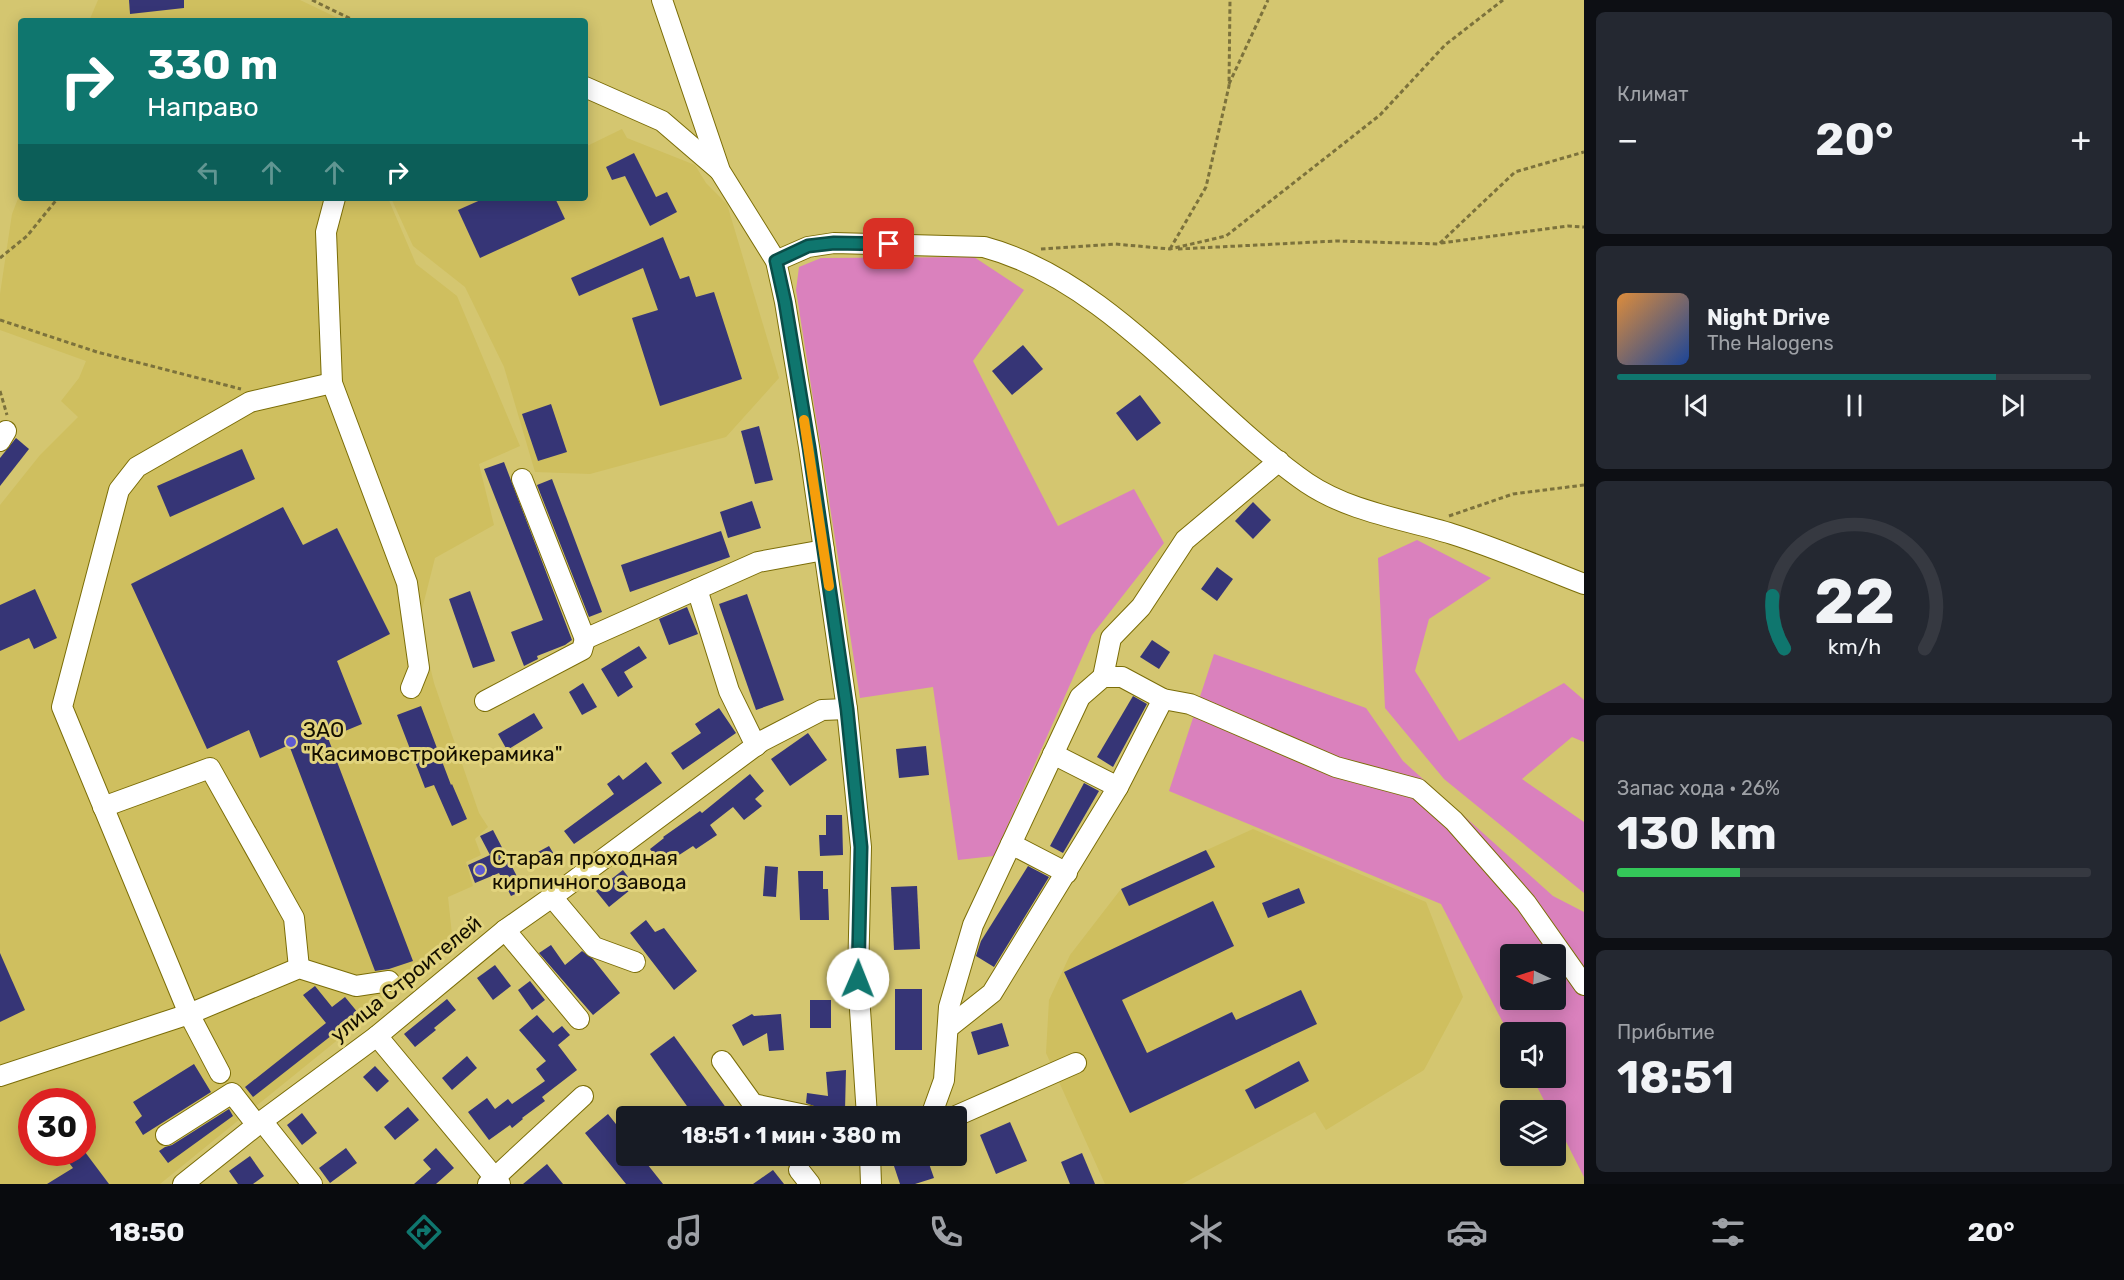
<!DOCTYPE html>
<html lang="ru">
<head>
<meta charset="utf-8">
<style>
  :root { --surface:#171b24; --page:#242831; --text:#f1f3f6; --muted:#9ea1a6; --line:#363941; --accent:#0f766e }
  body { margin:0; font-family:Rubik,sans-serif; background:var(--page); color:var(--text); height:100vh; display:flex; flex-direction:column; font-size:22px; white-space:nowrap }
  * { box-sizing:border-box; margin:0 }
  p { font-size:20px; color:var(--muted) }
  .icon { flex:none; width:33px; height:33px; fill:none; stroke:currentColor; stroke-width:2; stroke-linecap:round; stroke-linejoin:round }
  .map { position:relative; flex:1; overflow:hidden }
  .drawer { display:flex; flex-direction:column; gap:12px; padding:12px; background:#0d0f14; width:540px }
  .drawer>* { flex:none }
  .guide { position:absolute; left:18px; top:18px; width:570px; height:183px; border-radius:6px; box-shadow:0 3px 15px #0003; background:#0f766e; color:#fff; overflow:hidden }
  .needle { width:39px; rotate:274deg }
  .tools { position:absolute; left:1500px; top:944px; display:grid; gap:12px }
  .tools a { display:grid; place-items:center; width:66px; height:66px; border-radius:6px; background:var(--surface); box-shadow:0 3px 15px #0003; font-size:30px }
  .speed { position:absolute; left:18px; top:1088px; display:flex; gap:12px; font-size:30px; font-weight:700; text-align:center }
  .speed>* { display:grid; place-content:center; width:78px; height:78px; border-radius:50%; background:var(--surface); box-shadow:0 3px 15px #0003; line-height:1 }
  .speed .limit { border:9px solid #d22; background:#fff; color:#111 }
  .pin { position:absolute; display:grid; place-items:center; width:51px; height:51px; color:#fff; margin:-26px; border-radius:12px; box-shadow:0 3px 9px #0006 }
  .me { position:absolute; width:66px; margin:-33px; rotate:1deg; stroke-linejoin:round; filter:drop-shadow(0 0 4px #0008) }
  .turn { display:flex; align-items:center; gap:21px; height:126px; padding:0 30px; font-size:27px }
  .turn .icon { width:78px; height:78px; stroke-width:2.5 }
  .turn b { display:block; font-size:42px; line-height:51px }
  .lanes { display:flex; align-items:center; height:57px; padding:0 30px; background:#0003; justify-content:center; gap:30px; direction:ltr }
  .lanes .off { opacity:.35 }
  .big { font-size:45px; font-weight:700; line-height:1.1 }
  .drawer .tile { flex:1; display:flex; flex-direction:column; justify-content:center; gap:9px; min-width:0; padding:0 21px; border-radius:9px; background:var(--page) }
  .drawer .dial { align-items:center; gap:0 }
  .dial svg { height:156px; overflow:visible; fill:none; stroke:var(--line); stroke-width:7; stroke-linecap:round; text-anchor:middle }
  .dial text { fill:var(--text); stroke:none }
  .song { display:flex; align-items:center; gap:18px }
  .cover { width:72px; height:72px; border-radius:9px; background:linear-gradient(135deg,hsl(30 70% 55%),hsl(220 70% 35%)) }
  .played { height:6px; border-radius:3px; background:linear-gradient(90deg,var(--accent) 80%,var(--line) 80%) }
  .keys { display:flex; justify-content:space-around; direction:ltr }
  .heat { display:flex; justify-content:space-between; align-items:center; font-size:33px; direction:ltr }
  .charge { height:9px; border-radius:4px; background:linear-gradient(90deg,#34c759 26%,var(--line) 0) }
  .trip { position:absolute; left:616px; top:1106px; width:351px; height:60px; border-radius:6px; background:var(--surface); box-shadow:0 3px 15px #0003; font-weight:700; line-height:60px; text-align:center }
  .menu { display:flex; height:96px; justify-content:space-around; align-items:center; background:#090b0e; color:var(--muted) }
  .menu .icon { width:42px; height:42px }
  .menu .active { color:var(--accent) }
  .menu b { font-size:27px; color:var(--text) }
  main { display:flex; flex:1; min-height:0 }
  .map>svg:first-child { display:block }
  .built { fill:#cfbf5f; fill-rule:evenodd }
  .green { fill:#da81bd; fill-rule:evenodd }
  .building { fill:#363576 }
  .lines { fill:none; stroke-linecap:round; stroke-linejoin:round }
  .minor-casing { stroke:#7b6d07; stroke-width:22 }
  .path { stroke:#7c723c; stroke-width:3; stroke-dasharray:4.5 3; stroke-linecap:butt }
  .minor { stroke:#fff; stroke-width:20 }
  .route-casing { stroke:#0a4d48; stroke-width:15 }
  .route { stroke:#0f766e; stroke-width:10 }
  .slow { stroke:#f59e0b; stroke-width:10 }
  .poi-dot { fill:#5e5ad2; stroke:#e1d37d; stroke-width:2 }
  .labels { text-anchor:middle; stroke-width:6; stroke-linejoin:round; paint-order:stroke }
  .poi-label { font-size:21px; fill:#140f00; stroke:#e1d37d; text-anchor:start }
  .street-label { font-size:21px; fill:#140f00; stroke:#e1d37d }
</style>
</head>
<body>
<main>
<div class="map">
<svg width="1584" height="1184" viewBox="0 0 1584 1184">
  <rect width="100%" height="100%" fill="#d4c670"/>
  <g class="built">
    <polygon points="98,0 300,0 344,21 89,21"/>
    <polygon points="622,129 627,138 695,165 706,183 727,204 779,378 726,437 590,474 535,472 504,367 465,287 413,246 391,198 585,198 585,147"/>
    <path d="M21,191V198H388L416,264L457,296L520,446L479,464L494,525L435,558L419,621L434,683L479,813L488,827L475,839L481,855L466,862L473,886L448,897L453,944L409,982L160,1184H0V505L40,455L78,417L61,401L79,378L86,361L0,330V294L12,214ZM32,1101H82V1152H32Z"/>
    <polygon points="1253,829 1426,902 1463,997 1424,1070 1326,1130 1315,1112 1182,1184 1105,1184 1046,1053 1049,1000 1070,955 1121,889"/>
  </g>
  <g class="green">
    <polygon points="974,257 1024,290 973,361 1058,526 1134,489 1164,543 1092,635 994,856 958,860 933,687 860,698 796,290 799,267 821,258"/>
    <polygon points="1417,540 1491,578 1429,619 1415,671 1459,741 1564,683 1584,700 1584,742 1572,737 1522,779 1584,822 1584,893 1444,779 1385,708 1378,558"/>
    <path d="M1214,654L1366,708L1403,761L1553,896L1584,912V1177L1556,1122V1110H1549L1532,1077H1556V1032H1510V1036L1441,904L1169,791ZM1510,954H1556V999H1510Z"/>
  </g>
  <g class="building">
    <polygon points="129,0 184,0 184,8 130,14"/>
    <polygon points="634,153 656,197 667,192 677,212 650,226 625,176 612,180 606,167"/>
    <polygon points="485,198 555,198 565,219 480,258 458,210"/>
    <polygon points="663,237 680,279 689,276 696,297 714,292 742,379 660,406 632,318 658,310 643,268 579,296 571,278"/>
    <polygon points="1023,345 1043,369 1012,395 992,371"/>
    <polygon points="1140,395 1161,423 1137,441 1116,413"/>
    <polygon points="551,404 567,452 538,461 522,414"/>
    <polygon points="759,426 773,480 755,484 741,431"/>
    <polygon points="16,438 29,449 0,486 0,458"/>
    <polygon points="242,449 255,479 170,517 157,486"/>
    <polygon points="504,462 572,640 565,645 537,656 538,659 524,666 511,632 543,620 484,469"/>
    <polygon points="552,479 602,612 589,617 537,485"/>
    <polygon points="752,501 761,528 728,538 720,512"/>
    <polygon points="1253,502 1271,520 1253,539 1235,521"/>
    <polygon points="283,507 303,545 337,528 390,634 337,661 362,724 328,738 413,961 389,969 375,971 289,745 260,758 249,730 207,749 131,584"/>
    <polygon points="721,531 730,557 630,592 621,565"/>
    <polygon points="1217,567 1233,579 1217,601 1201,589"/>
    <polygon points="35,589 57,638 34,649 29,638 0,651 0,605"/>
    <polygon points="470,591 495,661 473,668 449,599"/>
    <polygon points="747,594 784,700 756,710 719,604"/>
    <polygon points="687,607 698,634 669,645 659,619"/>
    <polygon points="1152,640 1170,652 1159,669 1140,657"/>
    <polygon points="639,646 647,658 624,672 633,687 618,697 601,669"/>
    <polygon points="583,683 597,707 582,715 569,692"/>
    <polygon points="1133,696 1147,704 1113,767 1097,757"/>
    <polygon points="421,706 451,785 452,784 467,819 452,826 434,785 425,788 397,715"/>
    <polygon points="719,708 736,733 683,770 671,753 701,733 695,724"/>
    <polygon points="534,713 543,728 507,750 498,734"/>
    <polygon points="808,733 827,760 790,786 771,759"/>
    <polygon points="926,746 929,775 899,778 896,749"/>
    <polygon points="646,762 662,783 574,844 564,831 614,794 607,784 619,775 623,780"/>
    <polygon points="750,774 764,791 755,799 762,806 744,820 733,807 710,825 717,835 696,849 693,846 676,857 674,853 662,865 650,849 664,838 663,837 700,811 702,813"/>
    <polygon points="1084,783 1099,791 1063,853 1050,846"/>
    <polygon points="826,815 842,815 843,855 820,856 819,835 826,835"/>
    <polygon points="493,830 524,890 511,896 499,873 475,883 468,865 490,855 480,836"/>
    <polygon points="549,846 558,861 548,868 538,852"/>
    <polygon points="1206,850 1215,867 1129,906 1121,889"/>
    <polygon points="765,866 778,867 776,897 763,896"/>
    <polygon points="1028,866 1049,877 994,967 976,956 981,941"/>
    <polygon points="623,870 635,886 609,907 596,891"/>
    <polygon points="798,871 823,871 823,889 828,889 829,920 800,920"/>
    <polygon points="917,886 920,949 894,950 891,887"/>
    <polygon points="1299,888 1305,903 1268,918 1262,903"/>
    <polygon points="1213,901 1234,946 1122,1000 1147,1053 1232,1012 1236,1020 1301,990 1317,1024 1130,1113 1064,972"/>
    <polygon points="646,920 655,932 664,928 697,971 674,990 630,933"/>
    <polygon points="551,945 565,965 582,951 593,959 620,993 593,1015 539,953"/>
    <polygon points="0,953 25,1010 0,1022"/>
    <polygon points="495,965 511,986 493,1000 477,978"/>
    <polygon points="530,981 545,1000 532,1010 518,990"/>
    <polygon points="315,986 332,1007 345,997 359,1014 253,1097 245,1087 326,1023 303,995"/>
    <rect x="895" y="989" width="27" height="61"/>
    <polygon points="447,999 456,1010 434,1028 436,1030 415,1047 404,1034"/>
    <rect x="810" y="1000" width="21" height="28"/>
    <polygon points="752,1014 754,1016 781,1014 784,1050 769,1051 767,1033 743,1046 732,1025"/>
    <polygon points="537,1015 553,1033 562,1026 570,1035 558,1045 577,1070 542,1097 545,1101 522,1118 523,1119 512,1128 510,1125 489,1140 468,1112 487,1098 495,1109 508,1099 512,1104 545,1081 536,1069 546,1061 519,1030"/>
    <polygon points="1002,1023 1009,1046 978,1055 971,1032"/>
    <polygon points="674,1036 732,1116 694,1116 650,1054"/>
    <polygon points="467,1056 477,1068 452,1090 442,1078"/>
    <polygon points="1299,1061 1309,1081 1255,1109 1245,1090"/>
    <polygon points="194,1064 211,1092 143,1135 135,1122 142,1116 133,1102"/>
    <polygon points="375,1066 389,1081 377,1092 363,1077"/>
    <polygon points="846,1070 845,1110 819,1108 806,1103 807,1093 828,1096 826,1072"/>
    <polygon points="408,1107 419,1120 395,1140 384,1127"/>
    <polygon points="229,1109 233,1116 168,1163 159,1151 165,1147 172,1145"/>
    <polygon points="302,1113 317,1133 302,1145 287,1125"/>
    <polygon points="608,1114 627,1138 627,1155 640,1155 663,1184 626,1184 585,1133"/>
    <polygon points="1010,1122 1027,1161 996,1174 980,1135"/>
    <polygon points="346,1148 357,1163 330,1183 319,1168"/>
    <polygon points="436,1148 454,1168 436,1184 414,1184 431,1169 423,1160"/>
    <polygon points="75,1152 85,1152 109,1184 47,1184 73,1168 66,1159"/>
    <polygon points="1082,1153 1095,1184 1070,1184 1061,1162"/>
    <polygon points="898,1155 926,1155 934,1178 915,1184 900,1184 891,1157"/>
    <polygon points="250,1156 264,1176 253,1184 238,1184 229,1171"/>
    <polygon points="547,1164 563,1184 523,1184"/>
    <polygon points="773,1170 784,1184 753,1184"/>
  </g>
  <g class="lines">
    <defs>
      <g id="minor">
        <polyline points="662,0 720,171 776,261 785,302 809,447 847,709 861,847 858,979 867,1116"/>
        <polyline points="585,87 662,121 719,170"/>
        <polyline points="335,198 326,232 332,383 407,583 419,668 411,688"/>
        <path d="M776,261L808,247L834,243L984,247C1111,281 1202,410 1307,483C1350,512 1404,519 1452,534C1497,548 1540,567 1584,584"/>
        <polyline points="332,383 250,402 137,467 119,490 62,707 189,1014 299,968 356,986 389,981"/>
        <polyline points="0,441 6,431"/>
        <polyline points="522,479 585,639 758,562 824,550"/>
        <polyline points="697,589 729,691 756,746"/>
        <polyline points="1103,677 1111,638 1141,607 1185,540 1279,461"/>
        <polyline points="485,701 582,650 585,639"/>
        <polyline points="1053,754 1118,787"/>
        <polyline points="103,807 210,768 294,918 299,968"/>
        <polyline points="1011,844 1067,873"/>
        <polyline points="552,897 594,947 635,962"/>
        <polyline points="505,930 579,1019"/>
        <polyline points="948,1028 992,993 1118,787 1163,699"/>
        <polyline points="377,1036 500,1184"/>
        <polyline points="722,1061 753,1104 810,1116"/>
        <polyline points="0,1076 189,1014 220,1073"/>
        <polyline points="931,1116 944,1080 949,1007 973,925 1080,697 1103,677 1122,677 1163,699 1190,704 1336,767 1418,789 1454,821 1526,903 1584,985"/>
        <polyline points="956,1116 1076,1063"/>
        <polyline points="262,1121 312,1184"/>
        <polyline points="166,1135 232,1093 257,1125"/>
        <polyline points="870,1155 871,1184"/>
        <polyline points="799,1170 810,1184"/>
        <polyline points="183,1184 262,1121 377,1036 505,930 552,897 762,741 822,710 847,709"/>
        <polyline points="488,1184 583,1096"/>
      </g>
    </defs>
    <use href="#minor" class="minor-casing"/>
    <g class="path">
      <polyline points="312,0 355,21"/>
      <polyline points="1229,84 1268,0"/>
      <polyline points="1441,243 1568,226 1584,227"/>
      <polyline points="1041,249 1115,244 1170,249 1226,236 1380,115 1445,45 1503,0"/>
      <polyline points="1170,249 1206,187 1229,86 1230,0"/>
      <polyline points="1178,249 1337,241 1439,244 1515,172 1584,152"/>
      <polyline points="0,258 27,236 58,198"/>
      <polyline points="0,320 97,352 241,389"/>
      <polyline points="0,391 7,415"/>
      <polyline points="1449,516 1513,494 1584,485"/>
    </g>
    <use href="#minor" class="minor"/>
  </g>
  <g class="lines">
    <defs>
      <polyline id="route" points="858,979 861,847 847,709 809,447 785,302 776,261 808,246 834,243 889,244"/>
    </defs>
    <use href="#route" class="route-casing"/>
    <use href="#route" class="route"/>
    <polyline class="slow" points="804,420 829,586"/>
  </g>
  <g class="poi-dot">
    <circle cx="291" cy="742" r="6"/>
    <circle cx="480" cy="870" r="6"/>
  </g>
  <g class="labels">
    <g class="poi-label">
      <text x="303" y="737">ЗАО<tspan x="303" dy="24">"Касимовстройкерамика"</tspan></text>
      <text x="492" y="865">Старая проходная<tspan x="492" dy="24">кирпичного завода</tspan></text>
    </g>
    <g class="street-label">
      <text transform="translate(406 979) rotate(-39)" y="7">улица Строителей</text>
    </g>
  </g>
</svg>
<div class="tools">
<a><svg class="needle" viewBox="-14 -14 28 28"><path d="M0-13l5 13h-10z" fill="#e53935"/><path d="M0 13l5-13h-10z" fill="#9ea1a6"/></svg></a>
<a><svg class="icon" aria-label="sound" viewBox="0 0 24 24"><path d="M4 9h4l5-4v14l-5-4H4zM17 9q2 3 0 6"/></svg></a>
<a><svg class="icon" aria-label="layers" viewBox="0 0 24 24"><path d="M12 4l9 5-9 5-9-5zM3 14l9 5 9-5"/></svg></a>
</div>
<div class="speed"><div class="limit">30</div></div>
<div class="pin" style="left:889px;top:244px;background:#d93025"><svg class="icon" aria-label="arrive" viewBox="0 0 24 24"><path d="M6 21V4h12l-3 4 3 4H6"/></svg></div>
<svg class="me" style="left:858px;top:979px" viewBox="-20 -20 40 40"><circle r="19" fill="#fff"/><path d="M0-13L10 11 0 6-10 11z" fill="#0f766e"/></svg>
<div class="trip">18:51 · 1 мин · 380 m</div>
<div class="guide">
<div class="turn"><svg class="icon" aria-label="right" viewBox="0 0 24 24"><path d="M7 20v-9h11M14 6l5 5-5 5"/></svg><div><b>330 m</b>Направо</div></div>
<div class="lanes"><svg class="icon off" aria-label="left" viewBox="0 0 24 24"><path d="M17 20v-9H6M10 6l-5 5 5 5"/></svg><svg class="icon off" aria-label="ahead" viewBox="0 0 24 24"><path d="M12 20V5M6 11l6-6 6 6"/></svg><svg class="icon off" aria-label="ahead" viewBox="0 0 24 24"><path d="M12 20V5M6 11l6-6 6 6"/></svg><svg class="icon" aria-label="right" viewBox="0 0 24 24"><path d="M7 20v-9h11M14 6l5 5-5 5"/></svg></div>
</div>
</div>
<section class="drawer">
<div class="tile"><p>Климат</p>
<div class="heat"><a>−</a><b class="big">20°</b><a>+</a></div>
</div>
<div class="tile">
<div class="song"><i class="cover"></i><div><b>Night Drive</b><p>The Halogens</p></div></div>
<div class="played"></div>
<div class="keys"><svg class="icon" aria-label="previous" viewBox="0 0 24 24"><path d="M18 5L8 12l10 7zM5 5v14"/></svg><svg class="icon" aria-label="pause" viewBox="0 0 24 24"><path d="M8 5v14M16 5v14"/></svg><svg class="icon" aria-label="next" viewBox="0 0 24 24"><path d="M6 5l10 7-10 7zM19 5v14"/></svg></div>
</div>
<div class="tile dial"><svg viewBox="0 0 100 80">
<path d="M14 69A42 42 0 1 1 86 69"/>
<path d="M14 69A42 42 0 0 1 8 42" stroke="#0f766e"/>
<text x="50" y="56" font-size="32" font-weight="700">22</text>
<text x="50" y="72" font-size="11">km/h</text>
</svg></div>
<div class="tile"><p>Запас хода · 26%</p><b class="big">130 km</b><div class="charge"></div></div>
<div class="tile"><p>Прибытие</p><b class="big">18:51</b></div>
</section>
</main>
<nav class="menu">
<b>18:50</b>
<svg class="icon active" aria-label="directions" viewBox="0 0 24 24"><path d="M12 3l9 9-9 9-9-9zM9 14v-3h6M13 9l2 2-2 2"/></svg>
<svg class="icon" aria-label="music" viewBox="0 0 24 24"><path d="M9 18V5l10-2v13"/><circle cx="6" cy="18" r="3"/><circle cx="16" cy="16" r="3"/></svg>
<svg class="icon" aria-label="phone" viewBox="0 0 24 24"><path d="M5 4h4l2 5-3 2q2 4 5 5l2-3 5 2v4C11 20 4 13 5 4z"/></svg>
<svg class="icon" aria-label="climate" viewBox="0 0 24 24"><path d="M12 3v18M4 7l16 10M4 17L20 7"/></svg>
<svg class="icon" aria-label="car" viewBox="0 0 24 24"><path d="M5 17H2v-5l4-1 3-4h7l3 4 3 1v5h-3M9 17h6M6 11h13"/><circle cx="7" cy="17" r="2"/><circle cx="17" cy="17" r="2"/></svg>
<svg class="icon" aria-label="filters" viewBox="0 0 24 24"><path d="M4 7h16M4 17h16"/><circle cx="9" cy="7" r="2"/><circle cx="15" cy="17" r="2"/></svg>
<b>20°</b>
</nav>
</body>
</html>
